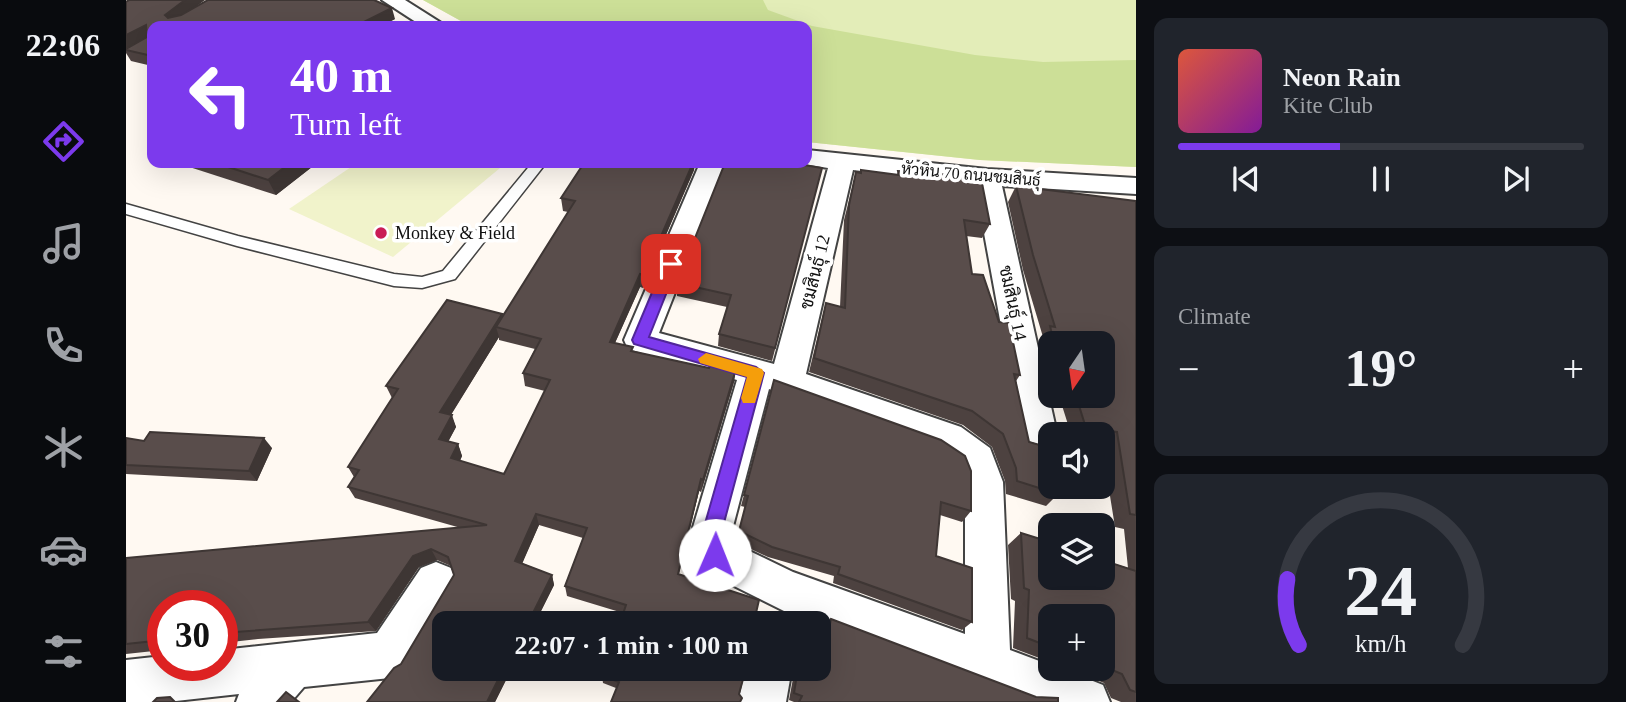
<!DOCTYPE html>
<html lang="en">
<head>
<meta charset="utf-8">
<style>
  :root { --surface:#171b24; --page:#20242c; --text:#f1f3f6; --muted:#9ea1a6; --line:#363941; --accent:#7c3aed }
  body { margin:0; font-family:"Times New Roman",Sarabun,serif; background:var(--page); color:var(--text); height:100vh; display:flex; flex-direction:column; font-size:26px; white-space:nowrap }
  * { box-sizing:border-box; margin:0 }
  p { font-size:23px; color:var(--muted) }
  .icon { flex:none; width:38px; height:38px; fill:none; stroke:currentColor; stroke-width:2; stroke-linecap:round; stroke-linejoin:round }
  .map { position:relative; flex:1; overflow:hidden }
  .details { display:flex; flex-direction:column; gap:18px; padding:18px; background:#0d0f14; width:490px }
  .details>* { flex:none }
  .top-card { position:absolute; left:21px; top:21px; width:665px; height:147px; border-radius:14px; box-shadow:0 7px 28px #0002; background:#7c3aed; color:#fff; overflow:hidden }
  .needle { width:46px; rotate:193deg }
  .tools { position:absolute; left:912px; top:331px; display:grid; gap:14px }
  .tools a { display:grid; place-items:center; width:77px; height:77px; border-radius:14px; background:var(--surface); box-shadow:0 7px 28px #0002; font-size:35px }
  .speed { position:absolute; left:21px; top:590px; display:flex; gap:14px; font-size:35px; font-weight:700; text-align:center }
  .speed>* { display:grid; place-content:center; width:91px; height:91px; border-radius:50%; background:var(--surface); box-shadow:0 7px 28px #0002; line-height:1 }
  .speed .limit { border:10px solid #d22; background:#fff; color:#111 }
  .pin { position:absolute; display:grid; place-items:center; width:60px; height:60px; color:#fff; margin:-30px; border-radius:14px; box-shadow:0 4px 10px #0006 }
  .me { position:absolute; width:77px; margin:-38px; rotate:1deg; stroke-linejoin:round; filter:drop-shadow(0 0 5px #0008) }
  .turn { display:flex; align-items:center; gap:24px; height:147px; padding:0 28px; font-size:32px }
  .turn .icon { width:91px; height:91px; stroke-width:2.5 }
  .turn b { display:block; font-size:49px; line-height:60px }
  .big { font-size:52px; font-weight:800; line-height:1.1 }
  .details .card { flex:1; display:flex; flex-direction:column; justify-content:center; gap:10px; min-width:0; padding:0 24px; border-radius:14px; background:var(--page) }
  .details .dial { align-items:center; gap:0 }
  .dial svg { height:182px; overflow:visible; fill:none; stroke:var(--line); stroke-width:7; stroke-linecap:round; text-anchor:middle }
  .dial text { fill:var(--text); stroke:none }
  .song { display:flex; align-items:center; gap:21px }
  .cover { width:84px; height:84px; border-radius:10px; background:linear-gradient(135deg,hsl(10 70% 55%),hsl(290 70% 35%)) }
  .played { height:7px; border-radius:4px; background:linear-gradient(90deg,var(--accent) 40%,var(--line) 40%) }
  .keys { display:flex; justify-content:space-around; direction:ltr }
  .heat { display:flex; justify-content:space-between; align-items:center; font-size:38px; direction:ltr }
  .trip { position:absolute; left:306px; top:611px; width:399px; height:70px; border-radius:14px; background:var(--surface); box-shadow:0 7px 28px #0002; font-weight:800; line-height:70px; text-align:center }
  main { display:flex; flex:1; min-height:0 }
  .menu { display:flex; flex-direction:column; width:126px; justify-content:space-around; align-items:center; background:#090b0e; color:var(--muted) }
  .menu .icon { width:49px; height:49px }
  .menu .selected { color:var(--accent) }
  .menu b { font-size:32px; color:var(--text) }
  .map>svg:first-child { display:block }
  .green { fill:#e3edb8 }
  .forest { fill:#ccdf97 }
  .pitch { fill:#f1f3cb }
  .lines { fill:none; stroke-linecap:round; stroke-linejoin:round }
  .lane-casing { stroke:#434343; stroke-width:3 }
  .street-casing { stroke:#434343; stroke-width:4 }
  .lane { fill:#fff; fill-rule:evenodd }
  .street { fill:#fff; fill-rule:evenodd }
  .wall { fill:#4d4240; fill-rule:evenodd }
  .shaded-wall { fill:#3e3634 }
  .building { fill:#594d4b; stroke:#3e3634; stroke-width:2 }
  .route { fill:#7c3aed; stroke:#51269a; stroke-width:2 }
  .slow { fill:#f59e0b }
  .poi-dot { fill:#ca1d56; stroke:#fff; stroke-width:2.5 }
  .labels { text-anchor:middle; stroke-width:7; stroke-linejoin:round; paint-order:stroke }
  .far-street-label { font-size:16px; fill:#101010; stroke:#fff }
  .poi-label { font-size:18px; fill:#101010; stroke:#fff; text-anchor:start }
  .street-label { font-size:18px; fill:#101010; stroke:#fff }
</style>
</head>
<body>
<main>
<nav class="menu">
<b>22:06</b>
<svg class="icon selected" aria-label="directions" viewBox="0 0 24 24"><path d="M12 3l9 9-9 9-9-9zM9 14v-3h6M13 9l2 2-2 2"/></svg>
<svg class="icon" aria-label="music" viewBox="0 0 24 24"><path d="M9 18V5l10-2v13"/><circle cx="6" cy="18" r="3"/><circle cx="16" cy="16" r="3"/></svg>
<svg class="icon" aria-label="phone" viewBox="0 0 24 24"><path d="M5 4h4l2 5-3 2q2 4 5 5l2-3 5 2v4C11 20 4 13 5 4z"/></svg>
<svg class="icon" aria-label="climate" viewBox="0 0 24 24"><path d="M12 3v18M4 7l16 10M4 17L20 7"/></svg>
<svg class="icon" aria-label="car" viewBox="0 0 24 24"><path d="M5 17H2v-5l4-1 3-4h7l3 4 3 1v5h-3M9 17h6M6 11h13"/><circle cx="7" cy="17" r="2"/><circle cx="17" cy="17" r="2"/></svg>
<svg class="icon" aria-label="filters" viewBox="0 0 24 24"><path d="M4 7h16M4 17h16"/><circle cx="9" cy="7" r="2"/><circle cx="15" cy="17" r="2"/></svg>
</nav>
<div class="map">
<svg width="1010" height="702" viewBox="0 0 1010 702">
  <rect width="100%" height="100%" fill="#fff9f2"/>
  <polygon class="green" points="297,0 1010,0 1010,167 854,160 681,142 681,26 344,26"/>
  <polygon class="forest" points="297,0 637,0 642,10 686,26 849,55 917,62 1010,60 1010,167 854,160 681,142 681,26 344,26"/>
  <polygon class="pitch" points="231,163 380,163 267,257 163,209"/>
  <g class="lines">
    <defs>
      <polygon id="lane" points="406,163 420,163 329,279 296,288 268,286 111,246 0,214 0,204 112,236 268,274 296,277 317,271"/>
      <g id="street">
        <polygon points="256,0 279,0 320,26 296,26"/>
        <path d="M681,150L861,169L1010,178V194L876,186L930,429L928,434H924V440L912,444L899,440L894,429L849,184L727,170L680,374L835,427L864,448L877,482L884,650L924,665V668H934L977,685L984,702H898L658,611L574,569L568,555L565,534L611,380L502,349L498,340L574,163H600L533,333L648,364L702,168L672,163H681ZM643,389L809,449L833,466L839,482V634L667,572L607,543L605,534Z"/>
        <polygon points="310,562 325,568 331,583 280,671 264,678 178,687 165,702 110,702 113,694 41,702 0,702 0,660 37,656 37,665 96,665 96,650 251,633 295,568"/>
        <polygon points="620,668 666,668 660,702 612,702"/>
      </g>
    </defs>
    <use href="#lane" class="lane-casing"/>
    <use href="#street" class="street-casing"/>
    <use href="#lane" class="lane"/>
    <use href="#street" class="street"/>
  </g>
  <g class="wall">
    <polygon points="0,2 67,8 269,19 255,26 26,26 26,66 5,61 0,53"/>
    <polygon points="51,163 191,163 150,195"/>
    <path d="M458,163H569L568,170L517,288L514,287L489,343L507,352L608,382L575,492L573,491L553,574L630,613L633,617L687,623L497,613L441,596L439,586L457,538L413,525L396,563L426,575L428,585L409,623H318V668H386L369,702H241L275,664L328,575L325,566L311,560L293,567L250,631L132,639L96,643V606H37V650L0,654V558L335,528L229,498L222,487L228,477L222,467L266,398L260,386L376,314L377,317L442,212L437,211L435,198ZM373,337V340L409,349L397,373L399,386L419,391L378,474L334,461L336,456L332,444L322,442L330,427L325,415Z"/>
    <polygon points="696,168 646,361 592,346 593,334 601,307 551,296 551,283"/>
    <polygon points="735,170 771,175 772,171 864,224 856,238 840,236 846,274 873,322 894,375 890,381 903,442 932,494 920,506 880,494 879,481 866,447 837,425 683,372 696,318 700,303 714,307 718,220 730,172 734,173"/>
    <polygon points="890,186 1010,201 1010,702 995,702 985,698 978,683 941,668 976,668 976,616 924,616 924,662 887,648 889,601 885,599 882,545 895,533 1002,568 998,529 989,527 976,446 976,434 945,434 933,396 976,396 976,343 924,343 924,390 913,341 917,337 897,270 882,202"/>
    <polygon points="648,380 845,511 836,522 814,515 810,556 846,622 836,630 707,583 708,576 642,557 610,542 619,507 615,506"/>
    <polygon points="0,438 18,441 146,448 131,481 0,474"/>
    <polygon points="705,619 910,697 932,702 668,702 663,700 669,668 693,668 699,627"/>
    <polygon points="620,668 490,688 477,683 476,676"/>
  </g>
  <g class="shaded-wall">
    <polygon points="59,0 79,0 44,26 39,15"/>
    <polygon points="266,8 269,19 255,26 230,26"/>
    <polygon points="20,25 26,37 0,50 0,35"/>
    <polygon points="164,163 191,163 150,195 142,180"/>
    <polygon points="567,163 569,163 568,170 517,288 518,275"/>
    <polygon points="514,274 514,287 484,354 484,342"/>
    <polygon points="376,314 379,327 370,327 373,337 319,424 314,412"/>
    <polygon points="610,369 608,382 575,492 577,480"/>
    <polygon points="326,415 330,427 317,451 313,439"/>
    <polygon points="138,438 146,448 131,481 123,471"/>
    <polygon points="332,444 336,456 329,470 325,458"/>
    <polygon points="575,479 573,491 550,583 552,574"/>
    <polygon points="410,514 413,525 393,571 389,561"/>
    <polygon points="305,549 311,560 293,567 250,631 242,622 287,556"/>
    <polygon points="426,575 428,585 409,623 402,623"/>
    <polygon points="378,668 386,668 369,702 361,702"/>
  </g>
  <g class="building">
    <polygon points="3,0 59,0 39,15 42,18 55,15 82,0 248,0 266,8 230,26 26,26 26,56 0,50 0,49 21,37 20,25 0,35 0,2"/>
    <polygon points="90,163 164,163 142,180"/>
    <polygon points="458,163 567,163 518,275 514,274 484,342 507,347 505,351 583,368 585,362 610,369 577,480 575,479 552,574 633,600 630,613 633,617 669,617 687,623 494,623 500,605 439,586 461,528 410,514 389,561 426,575 402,623 318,623 318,668 378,668 361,702 241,702 268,668 275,664 328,575 322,557 305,549 287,556 242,622 96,633 96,606 37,606 37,640 0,644 0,558 361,525 222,487 233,470 222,467 272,389 260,386 321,300 376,314 314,412 326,415 313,439 332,444 325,458 378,474 424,380 397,373 415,339 370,327 449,201 435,198"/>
    <polygon points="599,163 666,163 696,168 649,348 593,334 605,295 551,283"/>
    <polygon points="735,170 773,175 772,171 797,172 852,179 856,183 864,224 838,220 846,274 857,275 873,322 883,323 894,375 888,374 903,442 924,448 924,486 932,486 932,494 891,481 890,468 877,434 846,411 688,358 700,303 719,308 723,205 730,172 735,173"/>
    <polygon points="890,186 1010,201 1010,515 1004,514 991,432 960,428 950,396 976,396 976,343 928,343 924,326 929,327 907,255"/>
    <polygon points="648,380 815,440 839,456 845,471 845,511 815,502 810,556 846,568 846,622 712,574 714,567 646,547 613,531 622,496 618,495"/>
    <polygon points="24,432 138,438 123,471 0,465 0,438 18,441"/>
    <polygon points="895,533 924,542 924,578 976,578 976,560 1010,571 1010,692 1004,690 996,674 976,666 976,616 924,616 924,647 901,638 903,590 898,588"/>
    <polygon points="705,619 910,697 932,698 932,702 673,702 676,696 668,693 672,668 693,668 693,625 703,629"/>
    <polygon points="479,668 620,668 613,694 616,698 614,702 485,702 493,682 476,676"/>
    <polygon points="160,692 173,702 151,702"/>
    <polygon points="44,697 49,702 27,702 31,698"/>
  </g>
  <polygon class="route" points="545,259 552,264 523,337 630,367 638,373 595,534 599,555 596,562 589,564 582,562 576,534 621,377 508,344 506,340 538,264"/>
  <polygon class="slow" points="580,353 636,369 638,373 629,403 617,403 615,398 621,377 574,363 572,359"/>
  <circle class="poi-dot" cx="255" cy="233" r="7"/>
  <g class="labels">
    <g class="far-street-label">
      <text transform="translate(845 174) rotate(5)" y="6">หัวหิน 70 ถนนชมสินธุ์</text>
    </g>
    <g class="poi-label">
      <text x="269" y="239">Monkey &amp; Field</text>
    </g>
    <g class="street-label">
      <text transform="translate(689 272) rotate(-76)" y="6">ชมสินธุ์ 12</text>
      <text transform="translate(887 303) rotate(78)" y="6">ชมสินธุ์ 14</text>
    </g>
  </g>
</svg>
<div class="tools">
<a><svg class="needle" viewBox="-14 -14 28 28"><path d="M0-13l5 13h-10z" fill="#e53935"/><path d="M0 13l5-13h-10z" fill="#9ea1a6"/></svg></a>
<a><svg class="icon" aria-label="sound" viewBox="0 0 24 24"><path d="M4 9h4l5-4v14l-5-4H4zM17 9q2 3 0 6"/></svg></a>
<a><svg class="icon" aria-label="layers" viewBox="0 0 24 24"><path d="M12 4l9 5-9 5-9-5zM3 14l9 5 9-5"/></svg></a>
<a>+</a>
</div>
<div class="speed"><div class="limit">30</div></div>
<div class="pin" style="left:545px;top:264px;background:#d93025"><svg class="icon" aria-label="arrive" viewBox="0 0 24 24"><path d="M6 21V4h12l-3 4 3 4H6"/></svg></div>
<svg class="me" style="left:589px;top:555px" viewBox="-20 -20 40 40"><circle r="19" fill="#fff"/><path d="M0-13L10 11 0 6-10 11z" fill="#7c3aed"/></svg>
<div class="trip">22:07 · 1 min · 100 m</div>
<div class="top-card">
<div class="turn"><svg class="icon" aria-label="left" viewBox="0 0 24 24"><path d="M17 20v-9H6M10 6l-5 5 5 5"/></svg><div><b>40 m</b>Turn left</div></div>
</div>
</div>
<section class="details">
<div class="card">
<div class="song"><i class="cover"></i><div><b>Neon Rain</b><p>Kite Club</p></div></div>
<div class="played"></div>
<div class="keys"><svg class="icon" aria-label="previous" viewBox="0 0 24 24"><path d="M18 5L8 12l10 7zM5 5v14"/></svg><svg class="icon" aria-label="pause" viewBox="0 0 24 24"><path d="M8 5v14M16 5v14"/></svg><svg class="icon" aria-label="next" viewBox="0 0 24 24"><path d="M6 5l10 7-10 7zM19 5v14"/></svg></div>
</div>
<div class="card"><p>Climate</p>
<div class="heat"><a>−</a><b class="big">19°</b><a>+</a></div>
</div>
<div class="card dial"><svg viewBox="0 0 100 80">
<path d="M14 69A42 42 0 1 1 86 69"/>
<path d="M14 69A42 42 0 0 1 9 40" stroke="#7c3aed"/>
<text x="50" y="56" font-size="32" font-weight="700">24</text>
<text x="50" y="72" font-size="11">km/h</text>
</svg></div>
</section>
</main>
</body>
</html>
